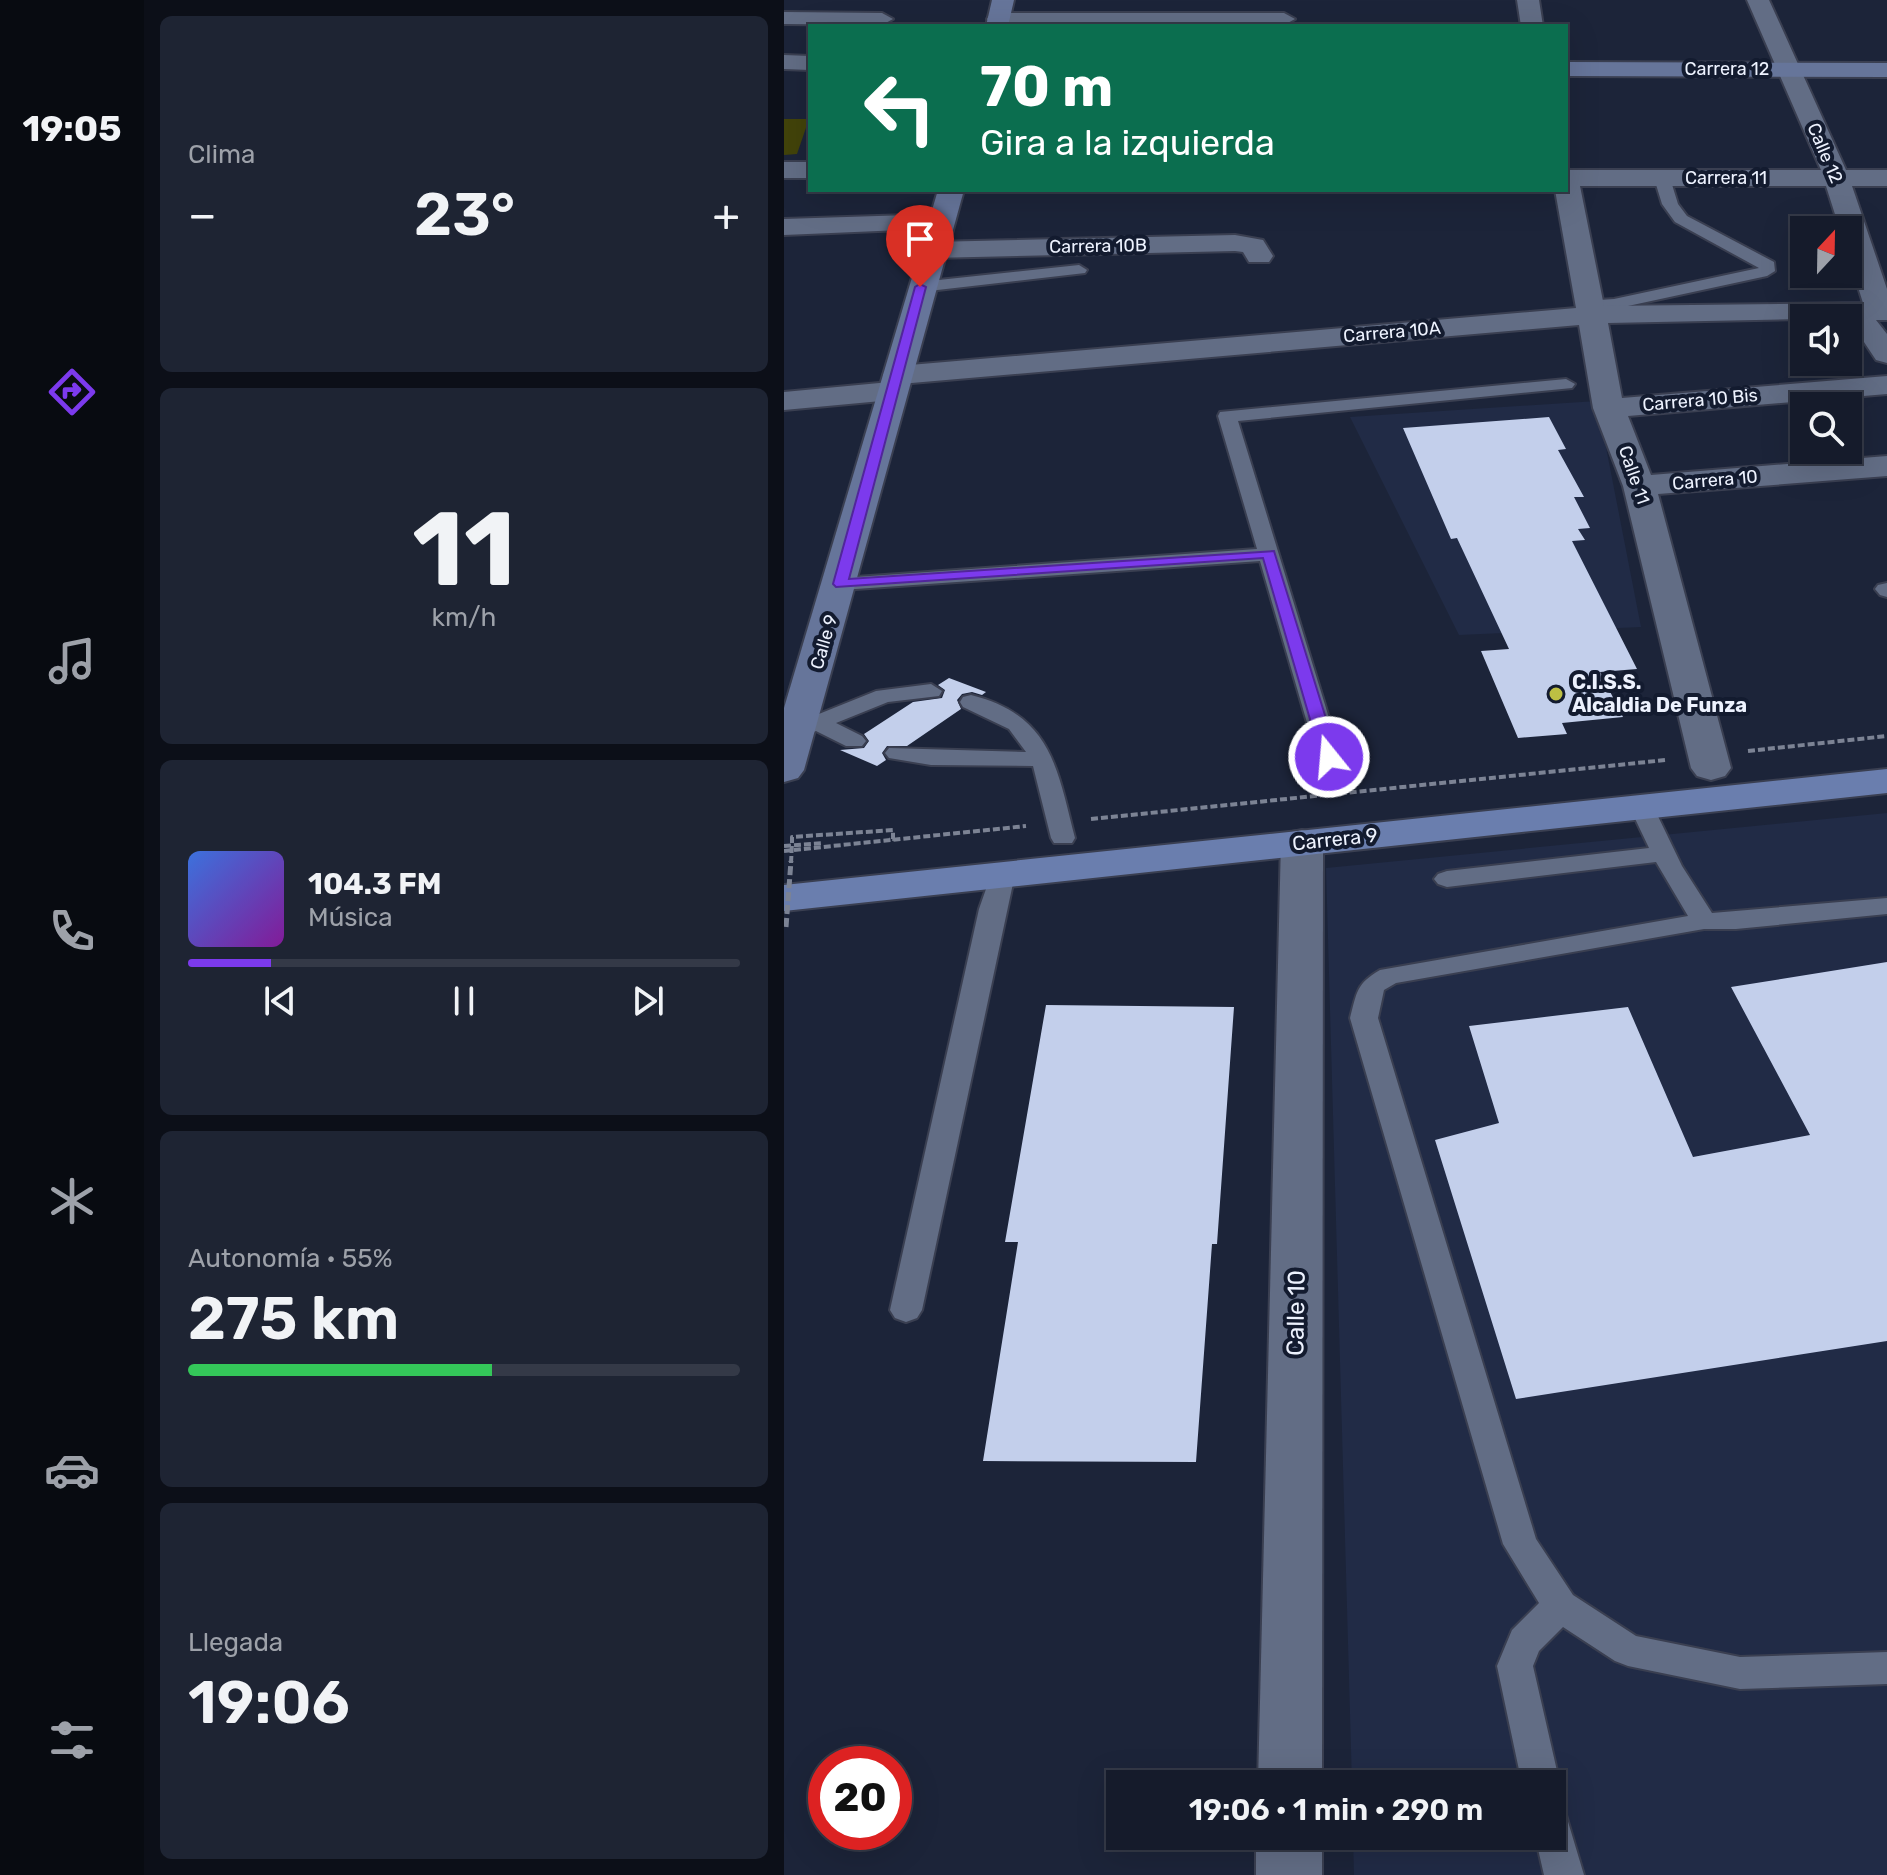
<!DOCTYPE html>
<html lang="es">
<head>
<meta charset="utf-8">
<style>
  :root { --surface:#151b2b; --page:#1e2433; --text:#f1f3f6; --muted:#9da1a9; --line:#343947; --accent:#7c3aed }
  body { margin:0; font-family:Rubik,sans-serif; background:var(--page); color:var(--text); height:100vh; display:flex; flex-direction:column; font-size:30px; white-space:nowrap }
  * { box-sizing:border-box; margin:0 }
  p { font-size:26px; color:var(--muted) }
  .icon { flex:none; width:44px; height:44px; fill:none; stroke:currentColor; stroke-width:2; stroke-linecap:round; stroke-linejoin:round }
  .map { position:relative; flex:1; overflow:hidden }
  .side { display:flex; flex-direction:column; gap:16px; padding:16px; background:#0c0f18; width:640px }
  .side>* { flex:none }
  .hud { position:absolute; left:24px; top:24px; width:760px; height:168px; border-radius:0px; box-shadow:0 8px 32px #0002,0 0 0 2px var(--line); background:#0b6e4f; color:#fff; overflow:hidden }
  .needle { width:52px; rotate:22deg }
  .fabs { position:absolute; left:1006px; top:216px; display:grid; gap:16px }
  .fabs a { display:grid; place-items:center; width:72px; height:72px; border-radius:0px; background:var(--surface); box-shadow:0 8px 32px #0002,0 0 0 2px var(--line); font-size:40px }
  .speed { position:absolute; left:24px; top:1746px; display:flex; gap:16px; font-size:40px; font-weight:700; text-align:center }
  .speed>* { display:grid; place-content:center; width:104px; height:104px; border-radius:50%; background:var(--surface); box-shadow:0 8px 32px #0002,0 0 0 2px var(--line); line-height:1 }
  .speed .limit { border:12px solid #d22; background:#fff; color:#111 }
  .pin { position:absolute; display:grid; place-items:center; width:68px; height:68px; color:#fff; margin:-82px -34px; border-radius:50% 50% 50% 0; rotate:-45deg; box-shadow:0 0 8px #0007 }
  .pin .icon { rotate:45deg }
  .me { position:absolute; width:88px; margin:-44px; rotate:343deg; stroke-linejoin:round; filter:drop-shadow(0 0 6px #0008) }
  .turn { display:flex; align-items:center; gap:28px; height:168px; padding:0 40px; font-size:36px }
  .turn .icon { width:104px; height:104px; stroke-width:2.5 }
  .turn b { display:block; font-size:56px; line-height:68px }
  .big { font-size:60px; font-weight:600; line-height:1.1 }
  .side .tile { flex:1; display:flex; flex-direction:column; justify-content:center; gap:12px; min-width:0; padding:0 28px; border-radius:12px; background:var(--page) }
  .side .dial { align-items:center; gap:0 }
  .dial b { font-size:104px; line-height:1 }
  .song { display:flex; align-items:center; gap:24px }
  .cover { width:96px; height:96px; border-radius:12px; background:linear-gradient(135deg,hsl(220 70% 55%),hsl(290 70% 35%)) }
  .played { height:8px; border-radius:4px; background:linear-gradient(90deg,var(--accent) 15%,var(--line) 15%) }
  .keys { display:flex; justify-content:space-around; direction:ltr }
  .heat { display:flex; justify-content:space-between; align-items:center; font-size:44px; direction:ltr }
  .charge { height:12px; border-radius:6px; background:linear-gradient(90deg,#34c759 55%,var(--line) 0) }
  .trip { position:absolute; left:322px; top:1770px; width:460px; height:80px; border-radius:0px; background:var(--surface); box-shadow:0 8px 32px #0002,0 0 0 2px var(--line); font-weight:600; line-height:80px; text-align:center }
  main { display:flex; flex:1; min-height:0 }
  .tabs { display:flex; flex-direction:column; width:144px; justify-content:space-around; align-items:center; background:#080b11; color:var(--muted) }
  .tabs .icon { width:56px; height:56px }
  .tabs .selected { color:var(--accent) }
  .tabs b { font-size:36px; color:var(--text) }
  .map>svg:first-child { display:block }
  .built { fill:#212b46 }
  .green { fill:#42430a }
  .building { fill:#c3cfeb }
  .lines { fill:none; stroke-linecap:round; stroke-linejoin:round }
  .lane-casing { stroke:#3a3f51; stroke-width:4 }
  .street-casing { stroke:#3a3f51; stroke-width:4 }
  .secondary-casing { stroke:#3a3f51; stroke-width:4 }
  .primary-casing { stroke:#3a3f51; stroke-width:4 }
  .path { stroke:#7c8394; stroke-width:4; stroke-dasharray:7 3; stroke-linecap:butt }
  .lane { fill:#626d85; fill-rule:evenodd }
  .street { fill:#626d85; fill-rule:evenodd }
  .secondary { fill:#66759a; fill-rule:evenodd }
  .primary { fill:#6a7eae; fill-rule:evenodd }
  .path-bridge-far1 { stroke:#7c8394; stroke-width:4; stroke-dasharray:7 3; stroke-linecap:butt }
  .path-bridge { stroke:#7c8394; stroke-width:5; stroke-dasharray:9 4; stroke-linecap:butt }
  .route { fill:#7c3aed; stroke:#51269a; stroke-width:2 }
  .poi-dot { fill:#bdbf43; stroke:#131b2f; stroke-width:3 }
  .labels { text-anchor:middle; stroke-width:8; stroke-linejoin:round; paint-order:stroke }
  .far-street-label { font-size:18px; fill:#edf2fe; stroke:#131b2f }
  .poi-label { font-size:20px; font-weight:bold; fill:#edf2fe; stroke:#131b2f; text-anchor:start }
  .street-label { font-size:20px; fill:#edf2fe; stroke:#131b2f }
  .near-street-label { font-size:24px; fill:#edf2fe; stroke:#131b2f }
</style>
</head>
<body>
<main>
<nav class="tabs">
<b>19:05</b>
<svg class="icon selected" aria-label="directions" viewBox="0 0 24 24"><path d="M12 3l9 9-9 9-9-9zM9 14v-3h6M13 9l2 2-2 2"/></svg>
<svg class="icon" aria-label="music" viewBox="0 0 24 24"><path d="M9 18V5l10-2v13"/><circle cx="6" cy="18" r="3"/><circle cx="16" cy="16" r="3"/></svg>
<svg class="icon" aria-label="phone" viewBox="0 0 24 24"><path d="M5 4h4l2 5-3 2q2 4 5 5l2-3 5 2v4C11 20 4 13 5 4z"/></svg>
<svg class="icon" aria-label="climate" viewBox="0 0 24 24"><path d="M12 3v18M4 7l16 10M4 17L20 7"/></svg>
<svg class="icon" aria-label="car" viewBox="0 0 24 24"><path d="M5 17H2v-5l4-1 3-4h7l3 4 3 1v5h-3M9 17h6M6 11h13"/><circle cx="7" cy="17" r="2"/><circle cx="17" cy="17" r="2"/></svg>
<svg class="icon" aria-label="filters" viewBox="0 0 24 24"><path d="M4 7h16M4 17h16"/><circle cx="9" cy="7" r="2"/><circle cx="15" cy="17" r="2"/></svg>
</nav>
<section class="side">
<div class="tile"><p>Clima</p>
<div class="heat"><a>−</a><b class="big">23°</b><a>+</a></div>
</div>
<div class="tile dial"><b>11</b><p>km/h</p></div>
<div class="tile">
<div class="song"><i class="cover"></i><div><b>104.3 FM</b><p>Música</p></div></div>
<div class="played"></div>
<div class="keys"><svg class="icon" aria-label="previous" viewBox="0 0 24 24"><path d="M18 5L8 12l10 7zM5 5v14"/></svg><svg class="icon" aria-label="pause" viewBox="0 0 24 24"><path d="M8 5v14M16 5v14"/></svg><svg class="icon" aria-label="next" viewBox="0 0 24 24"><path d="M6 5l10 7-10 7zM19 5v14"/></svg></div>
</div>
<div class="tile"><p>Autonomía · 55%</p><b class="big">275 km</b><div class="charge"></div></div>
<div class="tile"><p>Llegada</p><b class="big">19:06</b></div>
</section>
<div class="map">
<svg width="1103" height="1875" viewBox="0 0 1103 1875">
  <rect width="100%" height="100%" fill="#1c2439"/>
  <g class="built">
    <polygon points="813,401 857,627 675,635 566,417"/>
    <polygon points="1103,813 1103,1875 570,1875 569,1836 768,1836 768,1784 568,1784 542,868"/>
  </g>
  <polygon class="green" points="0,119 25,119 13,154 0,155"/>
  <g class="building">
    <polygon points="765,417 782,449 774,450 800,497 790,497 806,528 794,529 801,540 788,541 853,669 816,672 839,717 778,723 783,734 734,738 697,651 725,649 673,538 667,539 619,428"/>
    <polygon points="165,678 202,692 198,695 188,692 178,694 173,700 177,709 123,746 103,746 98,753 102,760 93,766 56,750 80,748 85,741 80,734 129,702 158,698 161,690 154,685"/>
    <polygon points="1103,962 1103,1341 732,1399 651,1140 715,1123 685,1026 844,1007 909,1157 1026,1135 947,987"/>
    <polygon points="262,1005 450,1007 433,1244 428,1244 412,1462 199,1461 234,1242 221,1242"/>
  </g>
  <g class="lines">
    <defs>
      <g id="lane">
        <polygon points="878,173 886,178 894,204 903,216 990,262 991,271 983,276 830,309 800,309 798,305 800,301 830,299 975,268 891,222 878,204 870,178"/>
        <polygon points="295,265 303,270 301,273 136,292 128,287 136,282"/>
        <polygon points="782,379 791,384 788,388 454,421 557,757 553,762 537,762 533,757 476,561 57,590 47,584 57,578 473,549 434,416 436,412"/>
        <polygon points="1103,583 1103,597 1096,595 1091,589 1094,585"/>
        <polygon points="147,684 158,691 155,696 104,702 52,723 78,736 82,741 78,746 62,746 32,731 13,738 5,736 1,731 5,726 92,691"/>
        <path d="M187,695C268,715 273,769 291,838L288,843H270L267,838L249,766L147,765L105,758L101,753L105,748L242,752L225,729L179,707L176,702L179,697Z"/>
        <path d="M857,799L866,801L869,806L898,866L928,913L1103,898V914L952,929H920L612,983L600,990L594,1018L752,1539L789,1595L852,1636L956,1657L1103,1652V1684L956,1689L844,1666L831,1661L779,1627L755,1651L749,1666L776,1784L768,1797V1784H738L713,1666L728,1630L755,1603L719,1544L566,1018C573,992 572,984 596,970L904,916L872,862L663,887L654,884L650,879L654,874L663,871L865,848L845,806L848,801Z"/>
        <polygon points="218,866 227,869 231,874 138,1310 133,1318 122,1322 111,1318 106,1310 195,909 209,869"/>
        <polygon points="768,1810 782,1815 800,1875 760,1875 751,1836 768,1836"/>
      </g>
      <g id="street">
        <polygon points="733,0 755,0 759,26 737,26"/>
        <path d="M963,0H985L1062,170H1103V186H1068L1103,289V320H1092L1103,334V363L1092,360L1064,318L824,323L838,398L1103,376V394L844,416L867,475L1103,456V476L874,494L947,768L941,776L927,780L913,776L907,768L839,486L809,408L795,325L116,384L123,391L119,397L108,400L0,410V392L106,382L99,375L103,369L114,366L792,308L771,190H782V170H1037ZM796,186H1042L1056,230H1064V255L1079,303L820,306Z"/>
        <polygon points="0,12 98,13 109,19 98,25 0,24"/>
        <polygon points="214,13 500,13 511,19 500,25 206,24 203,19 206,14"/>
        <polygon points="0,55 26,56 26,70 0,69"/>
        <rect x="0" y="162" width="26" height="16"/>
        <polygon points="156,214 165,216 169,222 165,228 0,235 0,219"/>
        <polygon points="451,235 479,240 489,256 485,262 465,262 459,252 451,251 147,258 137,256 133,250 137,244 147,242"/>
        <polygon points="518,830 533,833 539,842 538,1784 474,1784 497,842 503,833"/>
        <rect x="472" y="1836" width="66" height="39"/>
      </g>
      <g id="secondary">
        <polygon points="208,0 230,0 224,26 202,26"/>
        <polygon points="782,62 1103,63 1103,77 782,76"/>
        <polygon points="154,190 180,190 20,770 14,778 0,782 0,708"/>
      </g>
      <polygon id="primary" points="1103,769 1103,793 0,911 0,885"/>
    </defs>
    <use href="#lane" class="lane-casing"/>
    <use href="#street" class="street-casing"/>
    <use href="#secondary" class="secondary-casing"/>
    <use href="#primary" class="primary-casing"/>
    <g class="path">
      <polyline points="964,751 1103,736"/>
      <polyline points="307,819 882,760"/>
      <polyline points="8,843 8,837 109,830 109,839 105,839"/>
      <polyline points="0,846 39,843"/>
      <polyline points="0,851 242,826"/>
    </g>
    <use href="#lane" class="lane"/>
    <use href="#street" class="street"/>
    <use href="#secondary" class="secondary"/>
    <use href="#primary" class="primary"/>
    <polyline class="path-bridge-far1" points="7,863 8,843"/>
    <polyline class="path-bridge" points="2,927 7,861"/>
  </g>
  <polygon class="route" points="136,284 142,287 65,579 490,551 554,757 551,761 545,762 537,757 479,558 52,587 49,584 131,287"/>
  <circle class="poi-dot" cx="772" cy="694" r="8"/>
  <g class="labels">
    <g class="far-street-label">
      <text x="943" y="75">Carrera 12</text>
      <text transform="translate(1041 153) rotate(67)" y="6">Calle 12</text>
      <text x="942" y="184">Carrera 11</text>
      <text transform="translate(314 246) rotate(-1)" y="6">Carrera 10B</text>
      <text transform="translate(608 332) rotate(-5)" y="6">Carrera 10A</text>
      <text transform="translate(916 400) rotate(-5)" y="6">Carrera 10 Bis</text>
      <text transform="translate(850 475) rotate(71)" y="6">Calle 11</text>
      <text transform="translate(931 480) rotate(-5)" y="6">Carrera 10</text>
      <text transform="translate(40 642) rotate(-74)" y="6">Calle 9</text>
    </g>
    <g class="poi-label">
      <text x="788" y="689">C.I.S.S.<tspan x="788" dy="23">Alcaldia De Funza</tspan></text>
    </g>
    <g class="street-label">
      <text transform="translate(551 839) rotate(-6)" y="7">Carrera 9</text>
    </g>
    <g class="near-street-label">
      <text transform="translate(512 1313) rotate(-89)" y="8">Calle 10</text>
    </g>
  </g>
</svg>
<div class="fabs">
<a><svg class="needle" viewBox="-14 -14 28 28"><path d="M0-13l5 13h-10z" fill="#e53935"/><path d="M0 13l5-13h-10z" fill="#9da1a9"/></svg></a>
<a><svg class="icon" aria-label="sound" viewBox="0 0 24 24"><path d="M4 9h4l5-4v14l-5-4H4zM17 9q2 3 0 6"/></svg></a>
<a><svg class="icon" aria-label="search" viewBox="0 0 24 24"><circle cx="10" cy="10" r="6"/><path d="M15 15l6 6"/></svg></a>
</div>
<div class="speed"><div class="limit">20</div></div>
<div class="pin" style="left:136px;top:287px;background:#d93025"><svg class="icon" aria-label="arrive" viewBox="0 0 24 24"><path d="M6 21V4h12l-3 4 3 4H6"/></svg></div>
<svg class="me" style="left:545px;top:757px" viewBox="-20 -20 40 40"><circle r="17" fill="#7c3aed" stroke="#fff" stroke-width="3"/><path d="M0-11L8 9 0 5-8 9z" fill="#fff"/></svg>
<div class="trip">19:06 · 1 min · 290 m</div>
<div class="hud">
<div class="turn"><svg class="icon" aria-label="left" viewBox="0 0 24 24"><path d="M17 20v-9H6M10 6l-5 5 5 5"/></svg><div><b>70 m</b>Gira a la izquierda</div></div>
</div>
</div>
</main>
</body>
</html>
